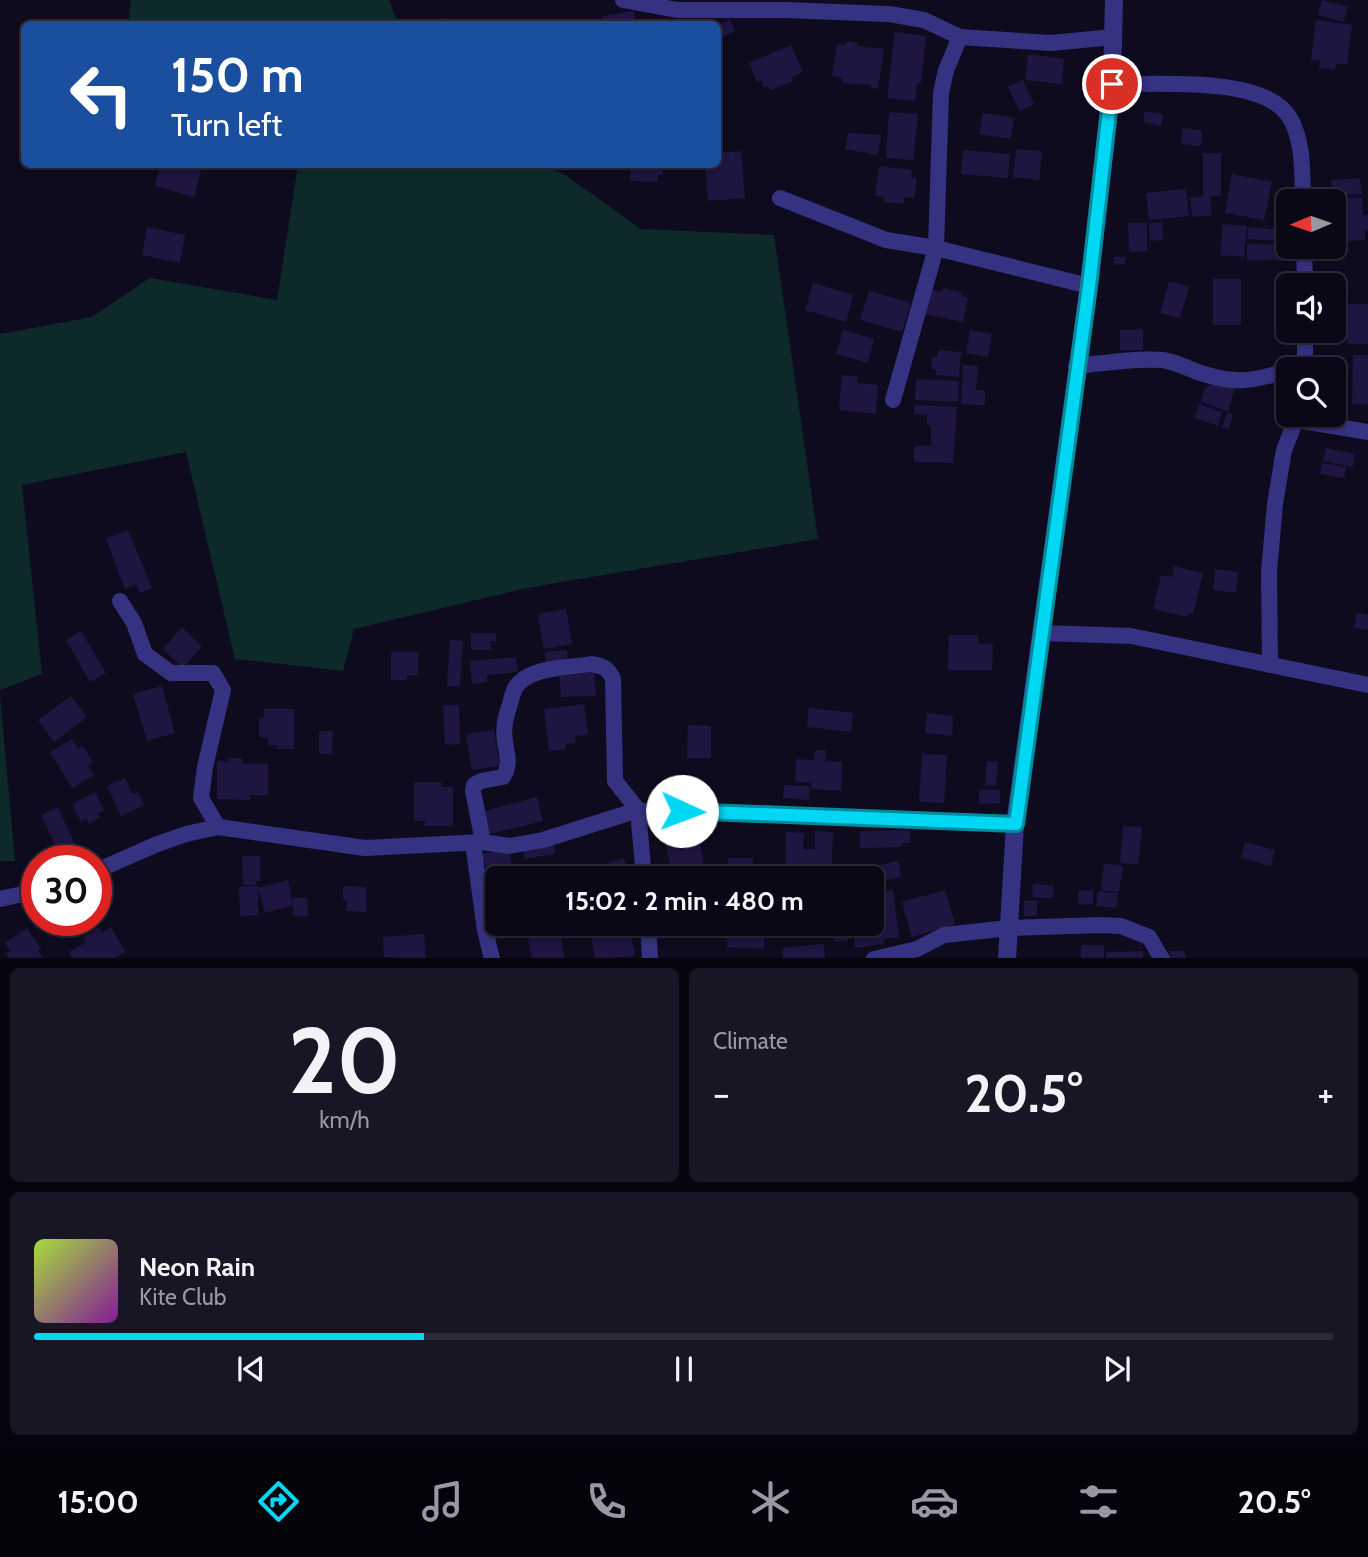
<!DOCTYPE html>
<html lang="en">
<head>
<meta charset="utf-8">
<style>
  :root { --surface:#0a0817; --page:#181624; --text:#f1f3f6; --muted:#999aa1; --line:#2a2936; --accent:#00d7f3 }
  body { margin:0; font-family:Cabin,sans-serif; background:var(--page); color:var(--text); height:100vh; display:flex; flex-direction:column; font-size:26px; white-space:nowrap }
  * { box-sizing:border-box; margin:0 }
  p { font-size:23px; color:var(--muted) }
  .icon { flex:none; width:38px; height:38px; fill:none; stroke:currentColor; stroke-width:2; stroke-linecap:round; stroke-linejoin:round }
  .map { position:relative; height:958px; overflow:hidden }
  .details { display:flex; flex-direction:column; gap:10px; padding:10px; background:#06040d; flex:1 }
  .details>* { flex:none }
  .banner { position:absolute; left:21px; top:21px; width:700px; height:147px; border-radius:10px; box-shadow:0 4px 10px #0003,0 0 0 2px var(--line); background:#1a4fa0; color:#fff; overflow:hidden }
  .needle { width:46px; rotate:268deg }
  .fabs { position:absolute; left:1276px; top:189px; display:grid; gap:14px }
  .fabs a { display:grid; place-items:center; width:70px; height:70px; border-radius:10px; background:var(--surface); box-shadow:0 4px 10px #0003,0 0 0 2px var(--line); font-size:35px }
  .speed { position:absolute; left:21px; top:845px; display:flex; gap:14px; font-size:35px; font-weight:700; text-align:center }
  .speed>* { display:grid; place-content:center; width:91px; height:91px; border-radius:50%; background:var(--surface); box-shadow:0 4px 10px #0003,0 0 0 2px var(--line); line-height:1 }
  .speed .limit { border:10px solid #d22; background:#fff; color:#111 }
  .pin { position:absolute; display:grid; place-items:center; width:60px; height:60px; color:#fff; margin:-30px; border:4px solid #fff; border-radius:50%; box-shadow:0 2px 7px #0007 }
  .me { position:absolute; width:77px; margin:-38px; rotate:92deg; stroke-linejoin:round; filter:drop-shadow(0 0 5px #0008) }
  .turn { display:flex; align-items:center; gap:24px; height:147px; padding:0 35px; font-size:32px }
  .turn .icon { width:91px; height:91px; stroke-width:2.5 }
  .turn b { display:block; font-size:49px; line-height:60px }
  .big { font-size:52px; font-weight:800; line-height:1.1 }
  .details .card { flex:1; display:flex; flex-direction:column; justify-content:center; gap:10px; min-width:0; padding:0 24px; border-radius:10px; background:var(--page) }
  .details .dial { align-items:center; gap:0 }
  .dial b { font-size:91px; line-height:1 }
  .song { display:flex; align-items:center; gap:21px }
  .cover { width:84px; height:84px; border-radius:10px; background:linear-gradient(135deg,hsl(80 70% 55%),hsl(290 70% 35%)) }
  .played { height:7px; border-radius:4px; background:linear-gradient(90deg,var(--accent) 30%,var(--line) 30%) }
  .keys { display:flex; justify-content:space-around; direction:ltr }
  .heat { display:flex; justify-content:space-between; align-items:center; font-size:38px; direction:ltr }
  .details .tiles { flex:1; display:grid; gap:10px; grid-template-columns:1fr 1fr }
  .card:last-child { grid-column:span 2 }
  .trip { position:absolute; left:485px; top:866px; width:399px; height:70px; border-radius:10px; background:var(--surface); box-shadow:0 4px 10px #0003,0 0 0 2px var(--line); font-weight:800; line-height:70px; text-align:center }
  .tab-bar { display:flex; height:112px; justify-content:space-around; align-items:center; background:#040309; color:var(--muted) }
  .tab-bar .icon { width:49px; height:49px }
  .tab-bar .selected { color:var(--accent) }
  .tab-bar b { font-size:32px; color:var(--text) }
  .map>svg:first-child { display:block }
  .green { fill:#0d2929 }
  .building { fill:#1f1541 }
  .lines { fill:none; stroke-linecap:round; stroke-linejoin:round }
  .minor { stroke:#363282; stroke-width:16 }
  .tertiary { stroke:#363282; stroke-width:18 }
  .route-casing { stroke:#008c9e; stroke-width:18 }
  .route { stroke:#00d7f3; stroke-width:12 }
</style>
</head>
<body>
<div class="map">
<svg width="1368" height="959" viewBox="0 0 1368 959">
  <rect width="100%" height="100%" fill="#0e0b1f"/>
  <g class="green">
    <polygon points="131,0 389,0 398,24 128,24"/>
    <polygon points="298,165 542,165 564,174 641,229 774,235 818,539 527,588 354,629 343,671 235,659 186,452 22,485 42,674 0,690 0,334 92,317 150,278 277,300"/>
    <polygon points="0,696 15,861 0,861"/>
  </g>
  <g class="building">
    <polygon points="1322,0 1348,7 1344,22 1318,15"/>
    <polygon points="634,11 636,24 603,24 602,16"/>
    <polygon points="448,18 449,24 412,24 412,23"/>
    <polygon points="730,20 735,31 722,37 718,26"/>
    <polygon points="1316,20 1352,25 1347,65 1336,64 1335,70 1319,68 1320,61 1311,60"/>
    <polygon points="895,32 926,36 921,83 917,83 915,101 887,98"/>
    <polygon points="847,41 858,43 857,46 884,49 878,89 871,88 871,85 842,83 843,78 832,76 837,44 846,45"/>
    <polygon points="791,45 803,72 792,77 793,81 771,90 768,86 764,87 761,80 757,82 749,63"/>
    <polygon points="1028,54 1064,59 1062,84 1025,80"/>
    <polygon points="1023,80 1034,104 1020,111 1008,87"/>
    <polygon points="1145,111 1163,114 1161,126 1143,122"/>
    <polygon points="889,112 918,114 913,160 886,158"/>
    <polygon points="983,113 1014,118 1010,139 979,134"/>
    <polygon points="1183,128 1202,131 1201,146 1181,144"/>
    <polygon points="24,131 24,150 19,148"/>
    <polygon points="848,133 881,135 878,155 845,149"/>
    <polygon points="1016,149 1042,151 1039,180 1013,177"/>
    <polygon points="963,150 1010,154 1008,178 961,174"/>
    <polygon points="741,151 745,198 708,201 705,164 718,164 718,153"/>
    <polygon points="1203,153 1221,153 1221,196 1210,196 1212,215 1192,217 1190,198 1203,196"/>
    <polygon points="160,164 178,164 201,171 194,197 155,186"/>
    <polygon points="630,164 663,164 663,175 658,175 658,182 630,181"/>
    <polygon points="879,166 912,170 911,178 917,178 914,198 904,197 904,204 884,202 885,197 875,196"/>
    <polygon points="1232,174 1272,182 1264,220 1225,213"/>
    <polygon points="1360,178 1362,194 1333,196 1331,180"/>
    <polygon points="1186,189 1189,216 1149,220 1146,193"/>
    <polygon points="1362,197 1363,215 1368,215 1368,230 1365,230 1365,240 1339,242 1337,224 1334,225 1334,200"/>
    <polygon points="1162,222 1163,240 1150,241 1149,223"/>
    <polygon points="1128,223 1147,223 1147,251 1129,252"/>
    <polygon points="1223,224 1247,226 1244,257 1220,255"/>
    <polygon points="147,227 185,235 180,263 142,255"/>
    <polygon points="1248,227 1281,230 1280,241 1247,239"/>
    <polygon points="1247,244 1288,245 1289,260 1247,260"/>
    <polygon points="1114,257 1125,257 1125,264 1114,265"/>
    <rect x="1213" y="279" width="28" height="46"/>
    <polygon points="1169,281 1189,287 1180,318 1160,313"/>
    <polygon points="813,283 853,295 846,322 805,310"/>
    <polygon points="943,288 962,292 961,296 968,298 963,322 925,314 930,289 942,292"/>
    <polygon points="869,291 911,303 902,332 860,320"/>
    <polygon points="1338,304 1368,304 1368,344 1350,344 1334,328 1334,314 1338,314"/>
    <polygon points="1143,329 1143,350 1120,350 1120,330"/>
    <polygon points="843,330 874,339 868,363 836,354"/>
    <polygon points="970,330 992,334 988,357 966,353"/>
    <polygon points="938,350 961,352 959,377 936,375 936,369 931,369 932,357 937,357"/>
    <polygon points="1353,355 1368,355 1368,404 1352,404"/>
    <polygon points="963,365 978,366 976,390 985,390 985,405 961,404"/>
    <polygon points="842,375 857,376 857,383 878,385 876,414 839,410"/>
    <polygon points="916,379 959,381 958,402 915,400"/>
    <polygon points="1213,383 1235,388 1228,411 1201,402 1205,388"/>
    <polygon points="1199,404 1222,412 1218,426 1195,418"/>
    <polygon points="914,405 957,407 953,463 914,462 914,446 945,445 931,445 931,425 927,425 927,415 914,414"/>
    <polygon points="1227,413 1233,415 1229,429 1222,427"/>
    <polygon points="1326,448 1355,454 1353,467 1323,461"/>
    <polygon points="1322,463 1346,467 1344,478 1320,474"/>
    <polygon points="128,530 152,588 140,593 136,584 125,589 106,539"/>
    <polygon points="1174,566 1203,573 1193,614 1188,613 1187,617 1153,609 1161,575 1172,577"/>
    <polygon points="1215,569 1238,572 1236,593 1213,590"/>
    <polygon points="566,609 572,644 544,649 538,614"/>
    <polygon points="1357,613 1368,615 1368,630 1354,628"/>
    <polygon points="182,627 202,646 183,668 163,649"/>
    <polygon points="81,631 106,673 90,682 66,640"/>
    <polygon points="471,633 496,633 496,641 490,641 491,650 471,650"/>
    <polygon points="949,635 978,635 978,644 993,644 992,670 948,670"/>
    <polygon points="450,640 463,641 460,687 447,686"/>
    <polygon points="567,650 568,663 546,665 545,652"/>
    <polygon points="391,652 418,652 418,675 407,675 407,680 391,680"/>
    <polygon points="516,657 518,672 487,675 487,682 472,684 470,661"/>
    <polygon points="594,672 596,696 561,697 559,676"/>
    <polygon points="162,686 175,733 147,741 133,694"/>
    <polygon points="71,696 87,717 54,742 38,720"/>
    <polygon points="584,704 588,734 575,736 576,743 566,744 566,749 549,751 544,709"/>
    <polygon points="443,705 459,705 460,744 445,745"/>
    <polygon points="809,708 853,713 851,732 807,727"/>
    <polygon points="264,709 294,709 294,749 277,749 278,745 268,745 268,737 259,737 259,718 264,718"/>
    <polygon points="927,713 953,716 952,736 925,733"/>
    <polygon points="688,725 711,726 711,758 687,758"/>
    <polygon points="494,730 500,766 472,770 466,734"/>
    <polygon points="319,731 333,731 332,754 319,754"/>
    <polygon points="72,739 78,749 83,746 93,763 88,766 94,775 72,788 50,752"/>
    <polygon points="815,750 826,750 825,761 842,762 841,791 811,789 811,783 795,782 796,759 814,760"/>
    <polygon points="922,754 947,755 944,803 919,802"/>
    <polygon points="229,758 242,758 242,764 268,764 268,795 250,795 250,800 217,799 217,761 229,762"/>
    <polygon points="987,761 998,762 996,786 985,785"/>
    <polygon points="125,778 132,794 138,792 144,805 121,816 107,786"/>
    <polygon points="414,782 441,782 442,787 453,787 453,826 425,826 425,821 414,821"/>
    <polygon points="784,785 810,786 809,800 783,798"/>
    <polygon points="979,790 1000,790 1000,803 979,804"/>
    <polygon points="95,792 104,810 98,813 100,817 89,824 86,819 81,822 72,804"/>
    <polygon points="537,797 543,821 489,834 484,811"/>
    <polygon points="58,807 79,853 63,861 41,815"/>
    <polygon points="1123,826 1142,827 1138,865 1120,863"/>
    <polygon points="910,830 910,843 902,843 902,847 860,848 860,831"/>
    <polygon points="815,831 833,832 831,878 785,878 786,832 804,833 803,849 815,849"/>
    <polygon points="699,837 706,878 672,878 666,843"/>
    <polygon points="553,841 555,854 525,859 523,845"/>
    <polygon points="1245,842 1275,850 1271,866 1241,858"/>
    <polygon points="508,848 515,878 497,878 497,884 490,885 482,854"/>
    <polygon points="242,856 260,856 260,881 256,881 256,885 243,885"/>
    <polygon points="624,858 631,878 569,878 568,875"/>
    <rect x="728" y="858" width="25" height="20"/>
    <polygon points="898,861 901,877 872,883 872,878 854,878 852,871"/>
    <polygon points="1104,863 1123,866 1119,892 1101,890"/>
    <polygon points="541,870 543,878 518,878 518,876"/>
    <polygon points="288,880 293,905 265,913 258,888"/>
    <polygon points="1033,884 1054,886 1053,898 1032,897"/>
    <polygon points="258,886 258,915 240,916 239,887"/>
    <polygon points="343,886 366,887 366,912 346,911 347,900 343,900"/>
    <polygon points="893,890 899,937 883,939 884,944 855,948 852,924 872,924 872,892"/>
    <polygon points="945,890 955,924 912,937 902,902"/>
    <polygon points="1093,890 1093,904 1079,905 1078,891"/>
    <polygon points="1098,891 1118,893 1116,908 1096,906"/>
    <polygon points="293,898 307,898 308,916 293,916"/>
    <rect x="1024" y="901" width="13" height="15"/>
    <polygon points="525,924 558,924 565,959 532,959"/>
    <polygon points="702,924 716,924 716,927 702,929"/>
    <polygon points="722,924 744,924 745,926 722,927"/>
    <polygon points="812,924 829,924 829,929 812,931"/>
    <polygon points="832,924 847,924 848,941 834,942"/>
    <polygon points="99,927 102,932 111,927 125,952 113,959 72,959 69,952 86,942 83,937"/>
    <polygon points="27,928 41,949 38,951 44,959 9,959 6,954 10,951 5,943"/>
    <polygon points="630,929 635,956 595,959 591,936"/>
    <polygon points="728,930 765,932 764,949 727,947"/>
    <polygon points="424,934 426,959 384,957 383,937"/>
    <polygon points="824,944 825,959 783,959 782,948"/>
    <rect x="1081" y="945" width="23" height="14"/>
    <polygon points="1143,951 1143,959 1106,959 1106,952"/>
    <polygon points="1170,951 1185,951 1186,959 1170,959"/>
  </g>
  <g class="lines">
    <g class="minor">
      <polyline points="623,0 677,10 785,10 889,14 924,20 960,37 1051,43 1113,37"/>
      <path d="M1112,84C1156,85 1265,75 1290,118C1304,143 1302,173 1303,201"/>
      <polyline points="780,198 886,240 936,248 1089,286"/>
      <polyline points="1304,247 1305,285"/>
      <path d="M1076,366C1104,363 1134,358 1163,360C1176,362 1191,370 1204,374C1239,385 1254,380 1288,371"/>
      <polyline points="1305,369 1305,331"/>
      <polyline points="893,400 936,248 941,93 946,70 960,37"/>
      <polyline points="1297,420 1368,432"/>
      <polyline points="120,601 134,623 145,654 171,673 213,673 223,690 205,767 201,798 218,827"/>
      <polyline points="1042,633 1131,636 1368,685"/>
      <polyline points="1270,665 1269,572 1275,504 1284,450 1298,415"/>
      <path d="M483,842L473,791L474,785L481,781L503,777C511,765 507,755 505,741C503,730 506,715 510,704C511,699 513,693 515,688C529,666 569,668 591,664C603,666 608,668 613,679L615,781L638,810L644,878"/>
      <polyline points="473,843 485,930 492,959"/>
      <polyline points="96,871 155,845 186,834 218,827 365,848 483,842 510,846 543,840 638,810 656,813 682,811 1015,824"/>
      <polyline points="0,899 37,891"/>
      <polyline points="648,924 650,959"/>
      <polyline points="874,959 917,949 944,935 1009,928 1100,925 1121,926 1149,937 1162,959"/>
    </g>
    <polyline class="tertiary" points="1007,959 1015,824 1089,286 1112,84 1114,0"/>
  </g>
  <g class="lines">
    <defs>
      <polyline id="route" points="682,811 1016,824 1089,286 1112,84"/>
    </defs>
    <use href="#route" class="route-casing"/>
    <use href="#route" class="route"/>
  </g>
</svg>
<div class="fabs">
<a><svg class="needle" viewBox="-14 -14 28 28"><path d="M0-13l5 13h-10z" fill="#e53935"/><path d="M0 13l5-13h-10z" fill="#999aa1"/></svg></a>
<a><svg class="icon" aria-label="sound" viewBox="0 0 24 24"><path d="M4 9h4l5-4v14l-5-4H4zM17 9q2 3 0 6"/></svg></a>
<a><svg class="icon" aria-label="search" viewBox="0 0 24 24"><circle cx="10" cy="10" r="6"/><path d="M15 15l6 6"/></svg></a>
</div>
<div class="speed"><div class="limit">30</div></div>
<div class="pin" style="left:1112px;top:84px;background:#d93025"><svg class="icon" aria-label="arrive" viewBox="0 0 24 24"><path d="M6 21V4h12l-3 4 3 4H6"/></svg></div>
<svg class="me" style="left:682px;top:811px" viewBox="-20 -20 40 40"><circle r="19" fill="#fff"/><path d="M0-13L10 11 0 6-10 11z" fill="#00d7f3"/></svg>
<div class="trip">15:02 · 2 min · 480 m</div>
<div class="banner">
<div class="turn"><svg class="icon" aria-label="left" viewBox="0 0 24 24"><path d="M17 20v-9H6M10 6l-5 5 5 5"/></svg><div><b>150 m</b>Turn left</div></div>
</div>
</div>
<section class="details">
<div class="tiles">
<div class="card dial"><b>20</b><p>km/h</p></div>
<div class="card"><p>Climate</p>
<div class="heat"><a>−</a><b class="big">20.5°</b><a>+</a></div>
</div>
<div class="card">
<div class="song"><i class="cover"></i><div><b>Neon Rain</b><p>Kite Club</p></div></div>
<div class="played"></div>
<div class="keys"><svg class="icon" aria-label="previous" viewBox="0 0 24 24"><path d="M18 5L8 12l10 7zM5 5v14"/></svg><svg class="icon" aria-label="pause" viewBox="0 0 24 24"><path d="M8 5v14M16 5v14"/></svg><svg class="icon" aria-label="next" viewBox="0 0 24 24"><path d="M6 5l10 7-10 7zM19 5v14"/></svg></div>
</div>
</div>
</section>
<nav class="tab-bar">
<b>15:00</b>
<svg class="icon selected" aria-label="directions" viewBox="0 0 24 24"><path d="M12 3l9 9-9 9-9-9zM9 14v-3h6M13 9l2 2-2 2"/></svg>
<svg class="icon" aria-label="music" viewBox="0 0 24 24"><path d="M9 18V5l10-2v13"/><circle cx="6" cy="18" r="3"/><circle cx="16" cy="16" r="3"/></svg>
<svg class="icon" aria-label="phone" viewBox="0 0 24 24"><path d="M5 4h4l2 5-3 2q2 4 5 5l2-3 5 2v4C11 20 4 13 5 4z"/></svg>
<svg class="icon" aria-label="climate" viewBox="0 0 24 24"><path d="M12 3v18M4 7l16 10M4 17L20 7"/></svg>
<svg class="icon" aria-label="car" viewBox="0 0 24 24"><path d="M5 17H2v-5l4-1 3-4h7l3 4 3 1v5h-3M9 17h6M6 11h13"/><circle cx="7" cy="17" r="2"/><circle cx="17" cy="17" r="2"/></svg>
<svg class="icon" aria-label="filters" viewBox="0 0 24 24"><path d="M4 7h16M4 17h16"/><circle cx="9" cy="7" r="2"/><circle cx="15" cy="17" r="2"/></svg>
<b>20.5°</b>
</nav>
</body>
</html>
